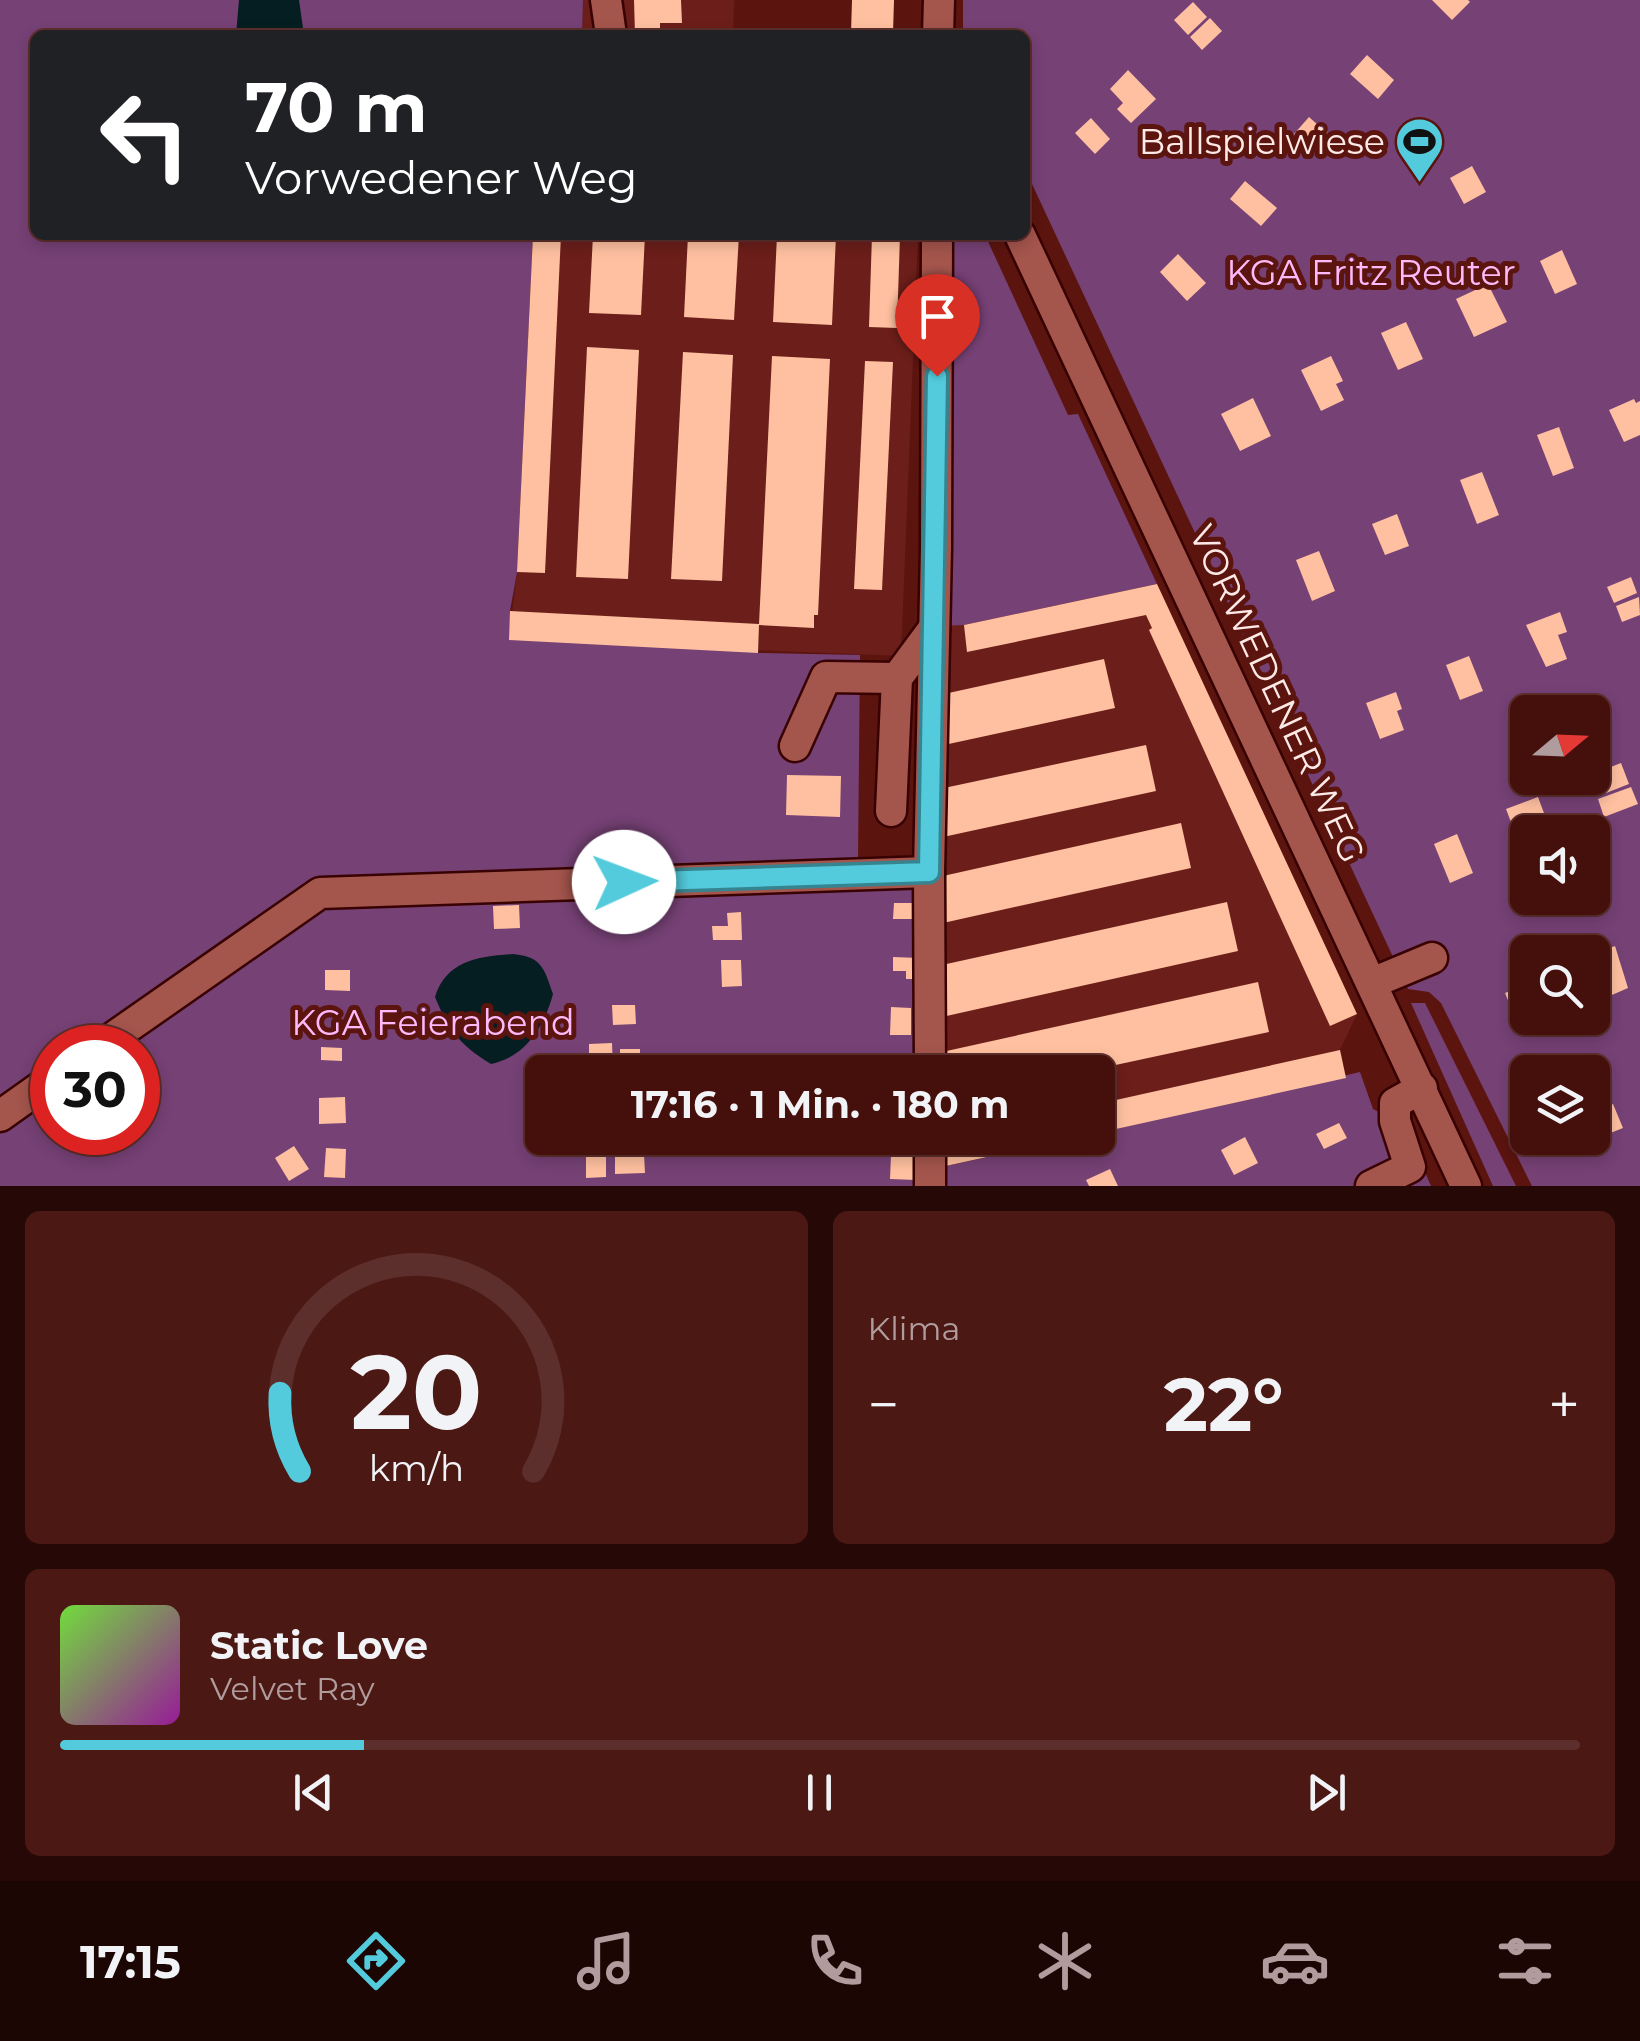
<!DOCTYPE html>
<html lang="de">
<head>
<meta charset="utf-8">
<style>
  :root { --surface:#450f0b; --page:#4c1814; --text:#f1f3f6; --muted:#b09c9d; --line:#5d2f2c; --accent:#53cbdc }
  body { margin:0; font-family:Montserrat,sans-serif; background:var(--page); color:var(--text); height:100vh; display:flex; flex-direction:column; font-size:38px; white-space:nowrap }
  * { box-sizing:border-box; margin:0 }
  p { font-size:32px; color:var(--muted) }
  .icon { flex:none; width:55px; height:55px; fill:none; stroke:currentColor; stroke-width:2; stroke-linecap:round; stroke-linejoin:round }
  .map { position:relative; height:1186px; overflow:hidden }
  .details { display:flex; flex-direction:column; gap:25px; padding:25px; background:#260806; flex:1 }
  .details>* { flex:none }
  .banner { position:absolute; left:30px; top:30px; width:1000px; height:210px; border-radius:15px; box-shadow:0 5px 15px #0003,0 0 0 2px var(--line); background:#202124; color:#fff; overflow:hidden }
  .needle { width:65px; rotate:71deg }
  .fabs { position:absolute; left:1510px; top:695px; display:grid; gap:20px }
  .fabs a { display:grid; place-items:center; width:100px; height:100px; border-radius:15px; background:var(--surface); box-shadow:0 5px 15px #0003,0 0 0 2px var(--line); font-size:50px }
  .speed { position:absolute; left:30px; top:1025px; display:flex; gap:20px; font-size:50px; font-weight:700; text-align:center }
  .speed>* { display:grid; place-content:center; width:130px; height:130px; border-radius:50%; background:var(--surface); box-shadow:0 5px 15px #0003,0 0 0 2px var(--line); line-height:1 }
  .speed .limit { border:15px solid #d22; background:#fff; color:#111 }
  .pin { position:absolute; display:grid; place-items:center; width:85px; height:85px; color:#fff; margin:-102px -42px; border-radius:50% 50% 50% 0; rotate:-45deg; box-shadow:0 0 10px #0007 }
  .pin .icon { rotate:45deg }
  .me { position:absolute; width:110px; margin:-55px; rotate:88deg; stroke-linejoin:round; filter:drop-shadow(0 0 8px #0008) }
  .turn { display:flex; align-items:center; gap:35px; height:210px; padding:0 50px; font-size:45px }
  .turn .icon { width:130px; height:130px; stroke-width:2.5 }
  .turn b { display:block; font-size:70px; line-height:85px }
  .big { font-size:75px; font-weight:700; line-height:1.1 }
  .details .widget { flex:1; display:flex; flex-direction:column; justify-content:center; gap:15px; min-width:0; padding:0 35px; border-radius:15px; background:var(--page) }
  .details .dial { align-items:center; gap:0 }
  .dial svg { height:260px; overflow:visible; fill:none; stroke:var(--line); stroke-width:7; stroke-linecap:round; text-anchor:middle }
  .dial text { fill:var(--text); stroke:none }
  .song { display:flex; align-items:center; gap:30px }
  .cover { width:120px; height:120px; border-radius:15px; background:linear-gradient(135deg,hsl(100 70% 55%),hsl(300 70% 35%)) }
  .played { height:10px; border-radius:5px; background:linear-gradient(90deg,var(--accent) 20%,var(--line) 20%) }
  .keys { display:flex; justify-content:space-around; direction:ltr }
  .heat { display:flex; justify-content:space-between; align-items:center; font-size:55px; direction:ltr }
  .details .tiles { flex:1; display:grid; gap:25px; grid-template-columns:1fr 1fr }
  .widget:last-child { grid-column:span 2 }
  .trip { position:absolute; left:525px; top:1055px; width:590px; height:100px; border-radius:15px; background:var(--surface); box-shadow:0 5px 15px #0003,0 0 0 2px var(--line); font-weight:700; line-height:100px; text-align:center }
  .tab-bar { display:flex; height:160px; justify-content:space-around; align-items:center; background:#1c0604; color:var(--muted) }
  .tab-bar .icon { width:70px; height:70px }
  .tab-bar .selected { color:var(--accent) }
  .tab-bar b { font-size:45px; color:var(--text) }
  .map>svg:first-child { display:block }
  .built { fill:#6c1e1a }
  .green { fill:#764175; fill-rule:evenodd }
  .water { fill:#041e21 }
  .building { fill:#fec0a0 }
  .lines { fill:none; stroke-linecap:round; stroke-linejoin:round }
  .minor-casing { stroke:#380202; stroke-width:35 }
  .minor { stroke:#a4554c; stroke-width:30 }
  .route-casing { stroke:#36848f; stroke-width:25 }
  .route { stroke:#53cbdc; stroke-width:18 }
  .labels { text-anchor:middle; stroke-width:10; stroke-linejoin:round; paint-order:stroke }
  .poi-label { font-size:35px; fill:#fdeae7; stroke:#5c140f; text-anchor:end }
  .park-label { font-size:35px; fill:#fdb9f9; stroke:#5c140f }
  .street-label { font-size:35px; fill:#fdeae7; stroke:#5c140f }
</style>
</head>
<body>
<div class="map">
<svg width="1640" height="1186" viewBox="0 0 1640 1186">
  <rect width="100%" height="100%" fill="#5c140f"/>
  <g class="built">
    <polygon points="583,0 734,0 733,35 582,35"/>
    <polygon points="533,235 918,235 901,656 509,640 517,572"/>
    <polygon points="1157,584 1357,1014 1340,1050 1346,1078 1098,1133 1098,1072 942,1072 944,626 964,625"/>
  </g>
  <g class="green">
    <path d="M0,0H583L582,35H35V235H533L517,572L510,611L758,653L860,655L858,859L918,856L921,1072H542V1138H920V1186H0ZM52,1048H138V1132H52Z"/>
    <path d="M963,0H1640V1186H1532L1441,1003L1429,992L1408,989L1025,169V35H963ZM1528,712H1592V778H1528ZM1528,832H1592V898H1528ZM1528,952H1592V1018H1528ZM1528,1072H1592V1138H1528Z"/>
    <polygon points="952,235 985,235 1068,415 1078,414 1157,584 964,625 944,626"/>
    <polygon points="1411,1003 1425,1003 1516,1186 1493,1186"/>
    <polygon points="1360,1072 1373,1109 1405,1126 1431,1186 942,1186 941,1167 1076,1138 1098,1138 1098,1133"/>
  </g>
  <g class="water">
    <polygon points="239,0 299,0 304,35 236,35"/>
    <path d="M513,954C542,957 544,968 553,994C544,1026 526,1057 491,1064C460,1045 449,1031 435,997C446,961 478,956 513,954Z"/>
  </g>
  <g class="building">
    <polygon points="634,0 681,0 682,23 660,23 660,35 635,35"/>
    <polygon points="852,0 894,0 893,32 851,32"/>
    <polygon points="1432,0 1468,0 1470,2 1452,20"/>
    <polygon points="1193,2 1207,17 1188,35 1174,20"/>
    <polygon points="1210,18 1222,31 1202,50 1190,37"/>
    <polygon points="1367,55 1394,80 1378,99 1350,74"/>
    <polygon points="1128,70 1156,99 1131,123 1117,109 1123,103 1110,89"/>
    <polygon points="1309,117 1336,141 1320,158 1294,134"/>
    <polygon points="1091,118 1110,139 1095,154 1075,133"/>
    <polygon points="1472,166 1486,192 1464,204 1450,178"/>
    <polygon points="1245,181 1277,208 1261,226 1230,199"/>
    <polygon points="533,235 561,235 545,573 517,572"/>
    <polygon points="593,235 645,235 641,315 589,313"/>
    <polygon points="688,235 739,235 734,320 684,317"/>
    <polygon points="777,235 836,235 832,325 773,322"/>
    <polygon points="872,235 900,235 897,328 869,327"/>
    <polygon points="1562,250 1577,284 1555,294 1540,261"/>
    <polygon points="1178,254 1206,283 1187,301 1160,272"/>
    <polygon points="1488,284 1507,322 1474,337 1456,299"/>
    <polygon points="1406,322 1423,359 1398,370 1381,333"/>
    <polygon points="587,347 639,350 628,579 576,577"/>
    <polygon points="683,352 733,355 722,581 671,579"/>
    <polygon points="772,356 830,359 818,615 814,615 814,628 759,625 758,653 509,640 510,611 759,624"/>
    <polygon points="1331,356 1343,381 1336,384 1344,400 1321,411 1301,370"/>
    <polygon points="865,361 893,362 882,590 854,589"/>
    <polygon points="1253,398 1271,436 1240,451 1221,414"/>
    <polygon points="1634,399 1636,403 1640,401 1640,435 1624,442 1609,410"/>
    <polygon points="1559,427 1574,468 1553,476 1537,435"/>
    <polygon points="1482,472 1499,515 1477,524 1460,480"/>
    <polygon points="1397,514 1409,546 1385,555 1372,524"/>
    <polygon points="1319,551 1335,591 1312,601 1296,560"/>
    <polygon points="1631,577 1637,593 1614,603 1607,587"/>
    <polygon points="1157,584 1357,1014 1330,1026 1149,630 1152,628 1146,615 967,652 964,625"/>
    <polygon points="1639,597 1640,615 1622,622 1616,606"/>
    <polygon points="1560,612 1567,632 1558,635 1567,659 1546,667 1526,625"/>
    <polygon points="1469,656 1483,691 1460,700 1446,665"/>
    <polygon points="1104,659 1115,708 944,745 944,694"/>
    <polygon points="1396,692 1402,709 1397,711 1404,730 1380,739 1366,703"/>
    <polygon points="1146,745 1156,791 943,837 944,788"/>
    <polygon points="1621,763 1629,784 1606,793 1598,772"/>
    <polygon points="787,775 841,776 840,817 786,815"/>
    <polygon points="1631,787 1638,804 1604,817 1598,799"/>
    <polygon points="1538,797 1551,832 1528,832 1527,864 1506,809"/>
    <polygon points="1181,823 1191,868 943,923 943,876"/>
    <polygon points="1457,834 1473,873 1450,883 1434,844"/>
    <polygon points="1227,902 1238,951 942,1017 942,965"/>
    <polygon points="894,903 915,903 915,919 893,919"/>
    <polygon points="519,905 520,928 494,929 493,906"/>
    <polygon points="741,912 742,940 713,940 712,926 728,926 727,913"/>
    <polygon points="1615,946 1628,988 1605,998 1592,966 1592,955"/>
    <polygon points="893,957 919,958 919,979 906,979 906,971 893,971"/>
    <polygon points="721,960 741,960 742,986 722,987"/>
    <polygon points="325,970 350,970 350,991 325,990"/>
    <polygon points="1258,982 1269,1032 1083,1072 942,1072 942,1052"/>
    <polygon points="1528,984 1528,1018 1543,1018 1544,1020 1520,1030 1505,993"/>
    <polygon points="612,1005 635,1005 636,1024 613,1025"/>
    <polygon points="891,1007 911,1008 911,1035 890,1035"/>
    <polygon points="612,1043 613,1068 589,1068 589,1044"/>
    <polygon points="321,1047 342,1048 342,1061 321,1060"/>
    <polygon points="620,1049 640,1049 640,1068 620,1067"/>
    <polygon points="1340,1050 1346,1078 1098,1133 1098,1104"/>
    <rect x="895" y="1056" width="20" height="16"/>
    <polygon points="345,1097 346,1123 319,1124 319,1098"/>
    <polygon points="1613,1104 1623,1128 1603,1136 1593,1112"/>
    <polygon points="1339,1123 1347,1138 1324,1149 1316,1134"/>
    <polygon points="1245,1137 1258,1163 1234,1175 1221,1150"/>
    <polygon points="942,1138 1068,1138 1069,1139 941,1167"/>
    <polygon points="294,1146 309,1169 289,1181 275,1158"/>
    <polygon points="326,1148 346,1149 345,1178 324,1177"/>
    <polygon points="586,1154 606,1154 606,1177 586,1178"/>
    <polygon points="644,1154 645,1173 615,1174 615,1155"/>
    <polygon points="891,1155 917,1156 916,1180 890,1179"/>
    <polygon points="1110,1169 1118,1186 1089,1186 1086,1180"/>
  </g>
  <g class="lines">
    <defs>
      <g id="minor">
        <polyline points="606,0 611,35"/>
        <polyline points="938,35 939,0"/>
        <polyline points="1020,235 1466,1186"/>
        <polyline points="795,746 826,677 897,678"/>
        <polyline points="891,811 897,678 934,628"/>
        <polyline points="929,872 930,1072"/>
        <polyline points="1372,983 1432,958"/>
        <polyline points="98,1048 320,893 929,872 936,548 937,235"/>
        <polyline points="0,1116 52,1079"/>
        <polyline points="930,1138 930,1186"/>
        <polyline points="1371,1186 1410,1167 1395,1121 1395,1103 1422,1088"/>
      </g>
    </defs>
    <use href="#minor" class="minor-casing"/>
    <use href="#minor" class="minor"/>
  </g>
  <g class="lines">
    <defs>
      <polyline id="route" points="624,882 929,872 937,376"/>
    </defs>
    <use href="#route" class="route-casing"/>
    <use href="#route" class="route"/>
  </g>
  <defs>
    <symbol id="stadium-pin" viewBox="-11 -11 22 30"><path d="M0 17L-7.5 6A9.5 9.5 0 1 1 7.5 6Z" fill="#53cbdc" stroke="#5c140f"/><path d="M0-5a6.5 5 0 1 0 0 10a6.5 5 0 1 0 0-10ZM-3.5-1.8h7v3.6h-7Z" fill="#111"/></symbol>
  </defs>
  <g fill-rule="evenodd">
    <use href="#stadium-pin" x="1392" y="114" width="55" height="75"/>
  </g>
  <g class="labels">
    <g class="poi-label">
      <text x="1385" y="154">Ballspielwiese</text>
    </g>
    <g class="park-label">
      <text x="1371" y="285">KGA Fritz Reuter</text>
      <text x="433" y="1035">KGA Feierabend</text>
    </g>
    <g class="street-label">
      <text transform="translate(1277 694) rotate(65)" y="12">VORWEDENER WEG</text>
    </g>
  </g>
</svg>
<div class="fabs">
<a><svg class="needle" viewBox="-14 -14 28 28"><path d="M0-13l5 13h-10z" fill="#e53935"/><path d="M0 13l5-13h-10z" fill="#b09c9d"/></svg></a>
<a><svg class="icon" aria-label="sound" viewBox="0 0 24 24"><path d="M4 9h4l5-4v14l-5-4H4zM17 9q2 3 0 6"/></svg></a>
<a><svg class="icon" aria-label="search" viewBox="0 0 24 24"><circle cx="10" cy="10" r="6"/><path d="M15 15l6 6"/></svg></a>
<a><svg class="icon" aria-label="layers" viewBox="0 0 24 24"><path d="M12 4l9 5-9 5-9-5zM3 14l9 5 9-5"/></svg></a>
</div>
<div class="speed"><div class="limit">30</div></div>
<div class="pin" style="left:937px;top:376px;background:#d93025"><svg class="icon" aria-label="arrive" viewBox="0 0 24 24"><path d="M6 21V4h12l-3 4 3 4H6"/></svg></div>
<svg class="me" style="left:624px;top:882px" viewBox="-20 -20 40 40"><circle r="19" fill="#fff"/><path d="M0-13L10 11 0 6-10 11z" fill="#53cbdc"/></svg>
<div class="trip">17:16 · 1 Min. · 180 m</div>
<div class="banner">
<div class="turn"><svg class="icon" aria-label="left" viewBox="0 0 24 24"><path d="M17 20v-9H6M10 6l-5 5 5 5"/></svg><div><b>70 m</b>Vorwedener Weg</div></div>
</div>
</div>
<section class="details">
<div class="tiles">
<div class="widget dial"><svg viewBox="0 0 100 80">
<path d="M14 69A42 42 0 1 1 86 69"/>
<path d="M14 69A42 42 0 0 1 8 45" stroke="#53cbdc"/>
<text x="50" y="56" font-size="32" font-weight="700">20</text>
<text x="50" y="72" font-size="11">km/h</text>
</svg></div>
<div class="widget"><p>Klima</p>
<div class="heat"><a>−</a><b class="big">22°</b><a>+</a></div>
</div>
<div class="widget">
<div class="song"><i class="cover"></i><div><b>Static Love</b><p>Velvet Ray</p></div></div>
<div class="played"></div>
<div class="keys"><svg class="icon" aria-label="previous" viewBox="0 0 24 24"><path d="M18 5L8 12l10 7zM5 5v14"/></svg><svg class="icon" aria-label="pause" viewBox="0 0 24 24"><path d="M8 5v14M16 5v14"/></svg><svg class="icon" aria-label="next" viewBox="0 0 24 24"><path d="M6 5l10 7-10 7zM19 5v14"/></svg></div>
</div>
</div>
</section>
<nav class="tab-bar">
<b>17:15</b>
<svg class="icon selected" aria-label="directions" viewBox="0 0 24 24"><path d="M12 3l9 9-9 9-9-9zM9 14v-3h6M13 9l2 2-2 2"/></svg>
<svg class="icon" aria-label="music" viewBox="0 0 24 24"><path d="M9 18V5l10-2v13"/><circle cx="6" cy="18" r="3"/><circle cx="16" cy="16" r="3"/></svg>
<svg class="icon" aria-label="phone" viewBox="0 0 24 24"><path d="M5 4h4l2 5-3 2q2 4 5 5l2-3 5 2v4C11 20 4 13 5 4z"/></svg>
<svg class="icon" aria-label="climate" viewBox="0 0 24 24"><path d="M12 3v18M4 7l16 10M4 17L20 7"/></svg>
<svg class="icon" aria-label="car" viewBox="0 0 24 24"><path d="M5 17H2v-5l4-1 3-4h7l3 4 3 1v5h-3M9 17h6M6 11h13"/><circle cx="7" cy="17" r="2"/><circle cx="17" cy="17" r="2"/></svg>
<svg class="icon" aria-label="filters" viewBox="0 0 24 24"><path d="M4 7h16M4 17h16"/><circle cx="9" cy="7" r="2"/><circle cx="15" cy="17" r="2"/></svg>
</nav>
</body>
</html>
